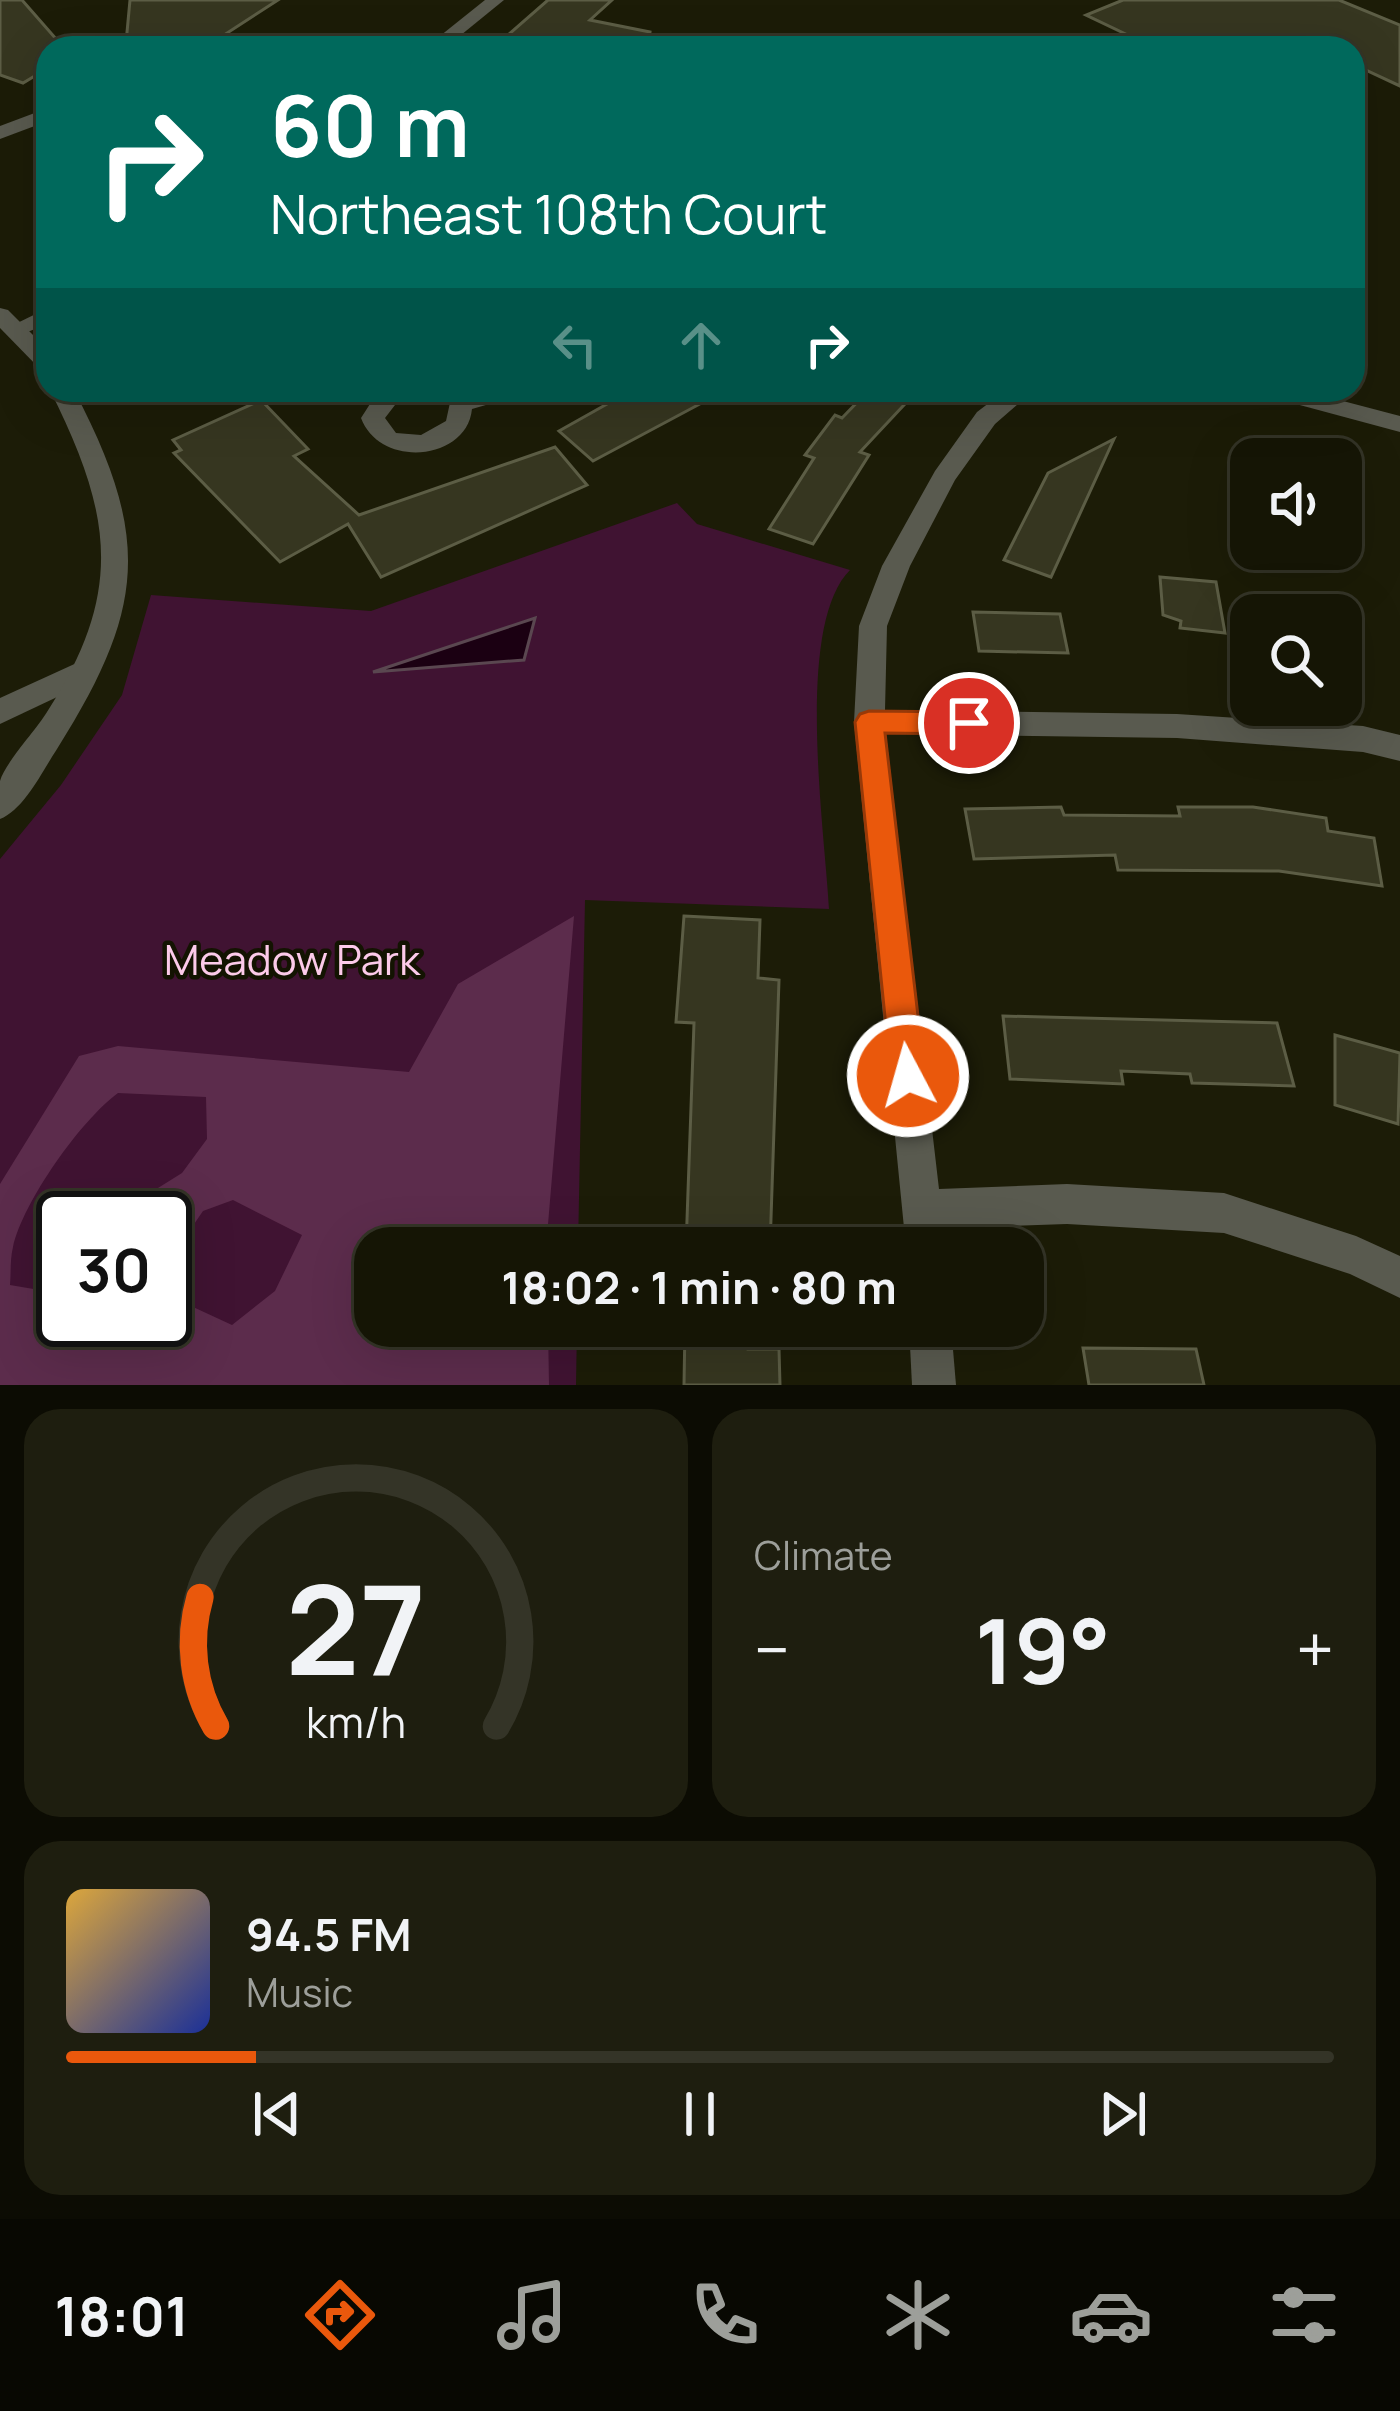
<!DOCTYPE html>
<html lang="en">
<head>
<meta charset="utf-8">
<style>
  :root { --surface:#151505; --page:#1e1e0f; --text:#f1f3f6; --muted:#9d9f9a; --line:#343427; --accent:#ea580c }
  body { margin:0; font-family:Manrope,sans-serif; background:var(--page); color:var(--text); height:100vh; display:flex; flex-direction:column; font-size:45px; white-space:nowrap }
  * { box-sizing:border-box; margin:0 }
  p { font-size:39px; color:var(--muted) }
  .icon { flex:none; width:66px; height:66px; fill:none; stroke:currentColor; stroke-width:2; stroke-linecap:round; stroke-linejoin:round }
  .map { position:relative; height:1385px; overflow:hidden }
  .side { display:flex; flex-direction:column; gap:24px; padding:24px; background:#0c0c03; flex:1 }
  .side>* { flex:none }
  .top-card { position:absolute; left:36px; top:36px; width:1329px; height:366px; border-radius:36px; box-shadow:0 12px 48px #0002,0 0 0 3px var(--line); background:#00695c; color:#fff; overflow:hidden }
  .tools { position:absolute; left:1230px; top:438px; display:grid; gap:24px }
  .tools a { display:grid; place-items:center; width:132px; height:132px; border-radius:24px; background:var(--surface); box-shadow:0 12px 48px #0002,0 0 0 3px var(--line); font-size:60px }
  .speed { position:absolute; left:36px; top:1191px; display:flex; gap:24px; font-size:60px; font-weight:700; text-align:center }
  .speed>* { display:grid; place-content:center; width:156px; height:156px; border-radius:50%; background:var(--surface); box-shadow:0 12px 48px #0002,0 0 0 3px var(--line); line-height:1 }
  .speed .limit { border:6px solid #111; border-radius:18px; background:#fff; color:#111 }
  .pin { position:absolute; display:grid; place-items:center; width:102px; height:102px; color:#fff; margin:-51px; border:6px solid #fff; border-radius:50%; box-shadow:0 3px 12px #0007 }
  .me { position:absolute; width:132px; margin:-66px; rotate:354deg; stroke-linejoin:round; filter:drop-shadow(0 0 9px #0008) }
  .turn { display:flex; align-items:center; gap:42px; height:252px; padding:0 36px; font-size:54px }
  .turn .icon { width:156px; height:156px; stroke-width:2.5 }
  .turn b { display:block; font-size:84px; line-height:102px }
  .lanes { display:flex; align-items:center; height:114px; padding:0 36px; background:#0003; justify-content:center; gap:60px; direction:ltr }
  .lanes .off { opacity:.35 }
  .big { font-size:90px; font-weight:700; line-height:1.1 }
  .side .tile { flex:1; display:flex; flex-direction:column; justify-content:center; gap:18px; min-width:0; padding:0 42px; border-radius:36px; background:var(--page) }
  .side .dial { align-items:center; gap:0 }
  .dial svg { height:312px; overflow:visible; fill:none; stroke:var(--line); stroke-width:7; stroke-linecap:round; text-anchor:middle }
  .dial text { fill:var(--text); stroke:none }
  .song { display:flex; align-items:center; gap:36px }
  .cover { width:144px; height:144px; border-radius:18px; background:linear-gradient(135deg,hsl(40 70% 55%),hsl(230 70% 35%)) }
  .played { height:12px; border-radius:6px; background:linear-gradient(90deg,var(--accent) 15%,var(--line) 15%) }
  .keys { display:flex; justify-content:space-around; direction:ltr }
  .heat { display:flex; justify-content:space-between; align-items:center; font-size:66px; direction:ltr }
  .side .tiles { flex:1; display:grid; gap:24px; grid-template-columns:1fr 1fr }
  .tile:last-child { grid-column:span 2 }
  .trip { position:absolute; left:354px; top:1227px; width:690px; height:120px; border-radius:36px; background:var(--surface); box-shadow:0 12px 48px #0002,0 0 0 3px var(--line); font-weight:700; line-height:120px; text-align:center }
  .tab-bar { display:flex; height:192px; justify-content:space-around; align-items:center; background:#080802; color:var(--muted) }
  .tab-bar .icon { width:84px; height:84px }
  .tab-bar .on { color:var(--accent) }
  .tab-bar b { font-size:54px; color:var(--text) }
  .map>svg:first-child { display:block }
  .green { fill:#401332; fill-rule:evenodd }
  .forest { fill:#5c2c4c; fill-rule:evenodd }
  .water { fill:#1b0012; stroke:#5a4750; stroke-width:3 }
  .building { fill:#363620; stroke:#5c5d45; stroke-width:3 }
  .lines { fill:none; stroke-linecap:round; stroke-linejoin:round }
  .minor { fill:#595a4f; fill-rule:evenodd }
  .tertiary { fill:#595a4f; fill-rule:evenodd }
  .route { fill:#ea580c; stroke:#983908; stroke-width:3 }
  .labels { text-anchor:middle; stroke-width:9; stroke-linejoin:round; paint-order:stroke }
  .park-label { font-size:42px; fill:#fccae9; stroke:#131301 }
</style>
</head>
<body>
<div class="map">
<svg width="1400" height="1385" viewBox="0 0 1400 1385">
  <rect width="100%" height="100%" fill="#1c1c07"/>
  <path class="green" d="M677,503L697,524L850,570C794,626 825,831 829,909L585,900L578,1248H375V1326H577L576,1385H0V859L61,785L122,695L151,595L371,611ZM63,1218H165V1320H63Z"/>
  <path class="forest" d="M574,916L546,1248H375V1326H548L549,1385H0V1184L79,1056L118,1046L409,1072L458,984ZM118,1093L206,1097L207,1139L182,1173L142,1198L190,1230L203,1211L233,1200L302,1235L275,1291L232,1325L165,1294V1320H63V1294L10,1285C11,1273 10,1259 13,1247C23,1202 81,1120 118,1093Z"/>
  <polygon class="water" points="535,618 524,660 373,672"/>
  <g class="building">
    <polygon points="0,0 22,0 64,48 48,48 48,68 23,83 0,75"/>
    <polygon points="130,0 278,0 204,48 173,48 170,40 126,43"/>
    <polygon points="548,0 612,0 590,20 650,32 648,48 493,48"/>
    <polygon points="1123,0 1339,0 1400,25 1400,86 1353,64 1353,48 1155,48 1086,15"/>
    <polygon points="632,390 726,390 593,461 559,431"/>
    <polygon points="869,390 918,390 860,452 869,455 813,544 769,529 814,458 805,455 835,415 842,418"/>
    <polygon points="261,400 308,449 294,456 359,515 555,447 587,485 381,577 348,524 280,562 174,453 181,450 173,440"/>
    <polygon points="1114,439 1051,577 1004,560 1048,473"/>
    <polygon points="1160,577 1216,582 1225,633 1180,628 1181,621 1163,615"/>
    <polygon points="973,612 1060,614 1068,653 979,651"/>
    <polygon points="1061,807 1064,815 1180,816 1178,807 1253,807 1326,818 1328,831 1374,838 1382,886 1279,871 1118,870 1115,855 974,859 965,809"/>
    <polygon points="684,916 760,920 758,978 779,980 770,1248 686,1248 694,1023 676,1022"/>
    <polygon points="1003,1016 1277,1023 1294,1086 1192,1083 1190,1074 1121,1071 1123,1084 1010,1079"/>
    <polygon points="1335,1035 1400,1053 1398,1124 1335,1105"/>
    <polygon points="685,1326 747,1326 748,1349 779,1349 780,1385 684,1385"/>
    <polygon points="1083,1348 1196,1349 1204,1385 1089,1385"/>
  </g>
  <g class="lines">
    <g class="minor">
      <polygon points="485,0 504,0 445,48 425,48"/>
      <polygon points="48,108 48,121 0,139 0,126"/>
      <polygon points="48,308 48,324 17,336 5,329"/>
      <path d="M386,390H420L395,405L385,418L396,433L421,435L446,421L451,398L482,390H523L520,395L472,409C467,461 380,469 361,418L377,393Z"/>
      <polygon points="1006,390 1034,390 995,424 955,480 910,566 887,626 885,710 1177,714 1363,726 1400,735 1400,761 1363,752 1177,738 886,734 939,1189 1067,1184 1224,1193 1356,1236 1400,1256 1400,1298 1350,1274 1224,1233 1067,1224 944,1228 946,1248 906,1248 854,722 859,626 882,566 935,471 977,412"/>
      <polygon points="1260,390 1301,390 1400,416 1400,432 1263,395"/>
      <polygon points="81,661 91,665 96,673 91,681 0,724 0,698"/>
      <polygon points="909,1326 951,1326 956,1385 912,1385"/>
    </g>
    <g class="tertiary">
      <polygon points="0,308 8,310 48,350 48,371 40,369 0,328"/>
      <path d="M50,390H74C151,537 146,608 57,749C43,770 24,810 0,819C0,808 0,792 0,781C5,763 36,730 47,712C125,591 112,514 50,390Z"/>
    </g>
  </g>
  <polygon class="route" points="869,711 969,712 979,715 983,723 979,731 969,734 885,733 925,1076 920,1088 908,1093 896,1088 891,1076 855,722 860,714"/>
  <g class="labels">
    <g class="park-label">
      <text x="292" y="975">Meadow Park</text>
    </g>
  </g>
</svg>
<div class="tools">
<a><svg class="icon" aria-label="sound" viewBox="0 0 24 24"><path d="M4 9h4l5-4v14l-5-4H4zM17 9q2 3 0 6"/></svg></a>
<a><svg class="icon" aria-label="search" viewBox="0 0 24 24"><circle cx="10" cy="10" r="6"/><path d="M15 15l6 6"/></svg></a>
</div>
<div class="speed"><div class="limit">30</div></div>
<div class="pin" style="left:969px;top:723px;background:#d93025"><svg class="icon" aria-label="arrive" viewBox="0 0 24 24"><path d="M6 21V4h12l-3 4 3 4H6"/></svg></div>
<svg class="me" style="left:908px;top:1076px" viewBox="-20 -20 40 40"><circle r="17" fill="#ea580c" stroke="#fff" stroke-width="3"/><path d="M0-11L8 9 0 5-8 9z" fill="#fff"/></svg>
<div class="trip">18:02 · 1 min · 80 m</div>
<div class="top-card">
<div class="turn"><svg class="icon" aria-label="right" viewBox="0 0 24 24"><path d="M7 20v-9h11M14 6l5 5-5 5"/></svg><div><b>60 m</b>Northeast 108th Court</div></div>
<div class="lanes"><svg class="icon off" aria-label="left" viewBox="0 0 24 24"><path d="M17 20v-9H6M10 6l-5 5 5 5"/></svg><svg class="icon off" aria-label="ahead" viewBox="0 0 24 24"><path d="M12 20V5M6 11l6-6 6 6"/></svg><svg class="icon" aria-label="right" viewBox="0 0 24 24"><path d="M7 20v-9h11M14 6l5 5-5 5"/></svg></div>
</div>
</div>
<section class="side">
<div class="tiles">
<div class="tile dial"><svg viewBox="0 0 100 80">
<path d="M14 69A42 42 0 1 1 86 69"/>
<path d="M14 69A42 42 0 0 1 10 36" stroke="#ea580c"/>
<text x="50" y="56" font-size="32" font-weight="700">27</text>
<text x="50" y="72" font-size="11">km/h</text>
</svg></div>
<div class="tile"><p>Climate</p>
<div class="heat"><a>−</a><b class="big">19°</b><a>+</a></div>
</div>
<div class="tile">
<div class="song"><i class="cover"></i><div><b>94.5 FM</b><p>Music</p></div></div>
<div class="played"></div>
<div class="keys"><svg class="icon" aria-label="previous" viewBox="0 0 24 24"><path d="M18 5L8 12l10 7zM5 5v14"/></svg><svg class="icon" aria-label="pause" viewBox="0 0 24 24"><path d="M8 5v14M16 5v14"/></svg><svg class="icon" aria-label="next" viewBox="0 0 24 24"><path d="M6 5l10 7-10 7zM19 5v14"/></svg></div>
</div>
</div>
</section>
<nav class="tab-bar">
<b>18:01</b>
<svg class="icon on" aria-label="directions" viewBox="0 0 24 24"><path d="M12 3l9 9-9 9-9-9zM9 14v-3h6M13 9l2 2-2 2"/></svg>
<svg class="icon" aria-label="music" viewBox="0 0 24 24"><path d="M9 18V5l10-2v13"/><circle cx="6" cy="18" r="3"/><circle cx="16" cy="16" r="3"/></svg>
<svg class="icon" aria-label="phone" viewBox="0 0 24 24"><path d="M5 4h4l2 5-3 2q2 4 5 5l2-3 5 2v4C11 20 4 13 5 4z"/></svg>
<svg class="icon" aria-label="climate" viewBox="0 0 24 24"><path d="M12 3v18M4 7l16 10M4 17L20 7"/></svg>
<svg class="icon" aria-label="car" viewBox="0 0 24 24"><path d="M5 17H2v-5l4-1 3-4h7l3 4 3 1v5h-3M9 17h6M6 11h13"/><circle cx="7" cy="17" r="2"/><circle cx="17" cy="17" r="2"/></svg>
<svg class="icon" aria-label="filters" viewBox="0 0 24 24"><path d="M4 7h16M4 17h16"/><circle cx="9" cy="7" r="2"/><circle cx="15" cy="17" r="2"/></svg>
</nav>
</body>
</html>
